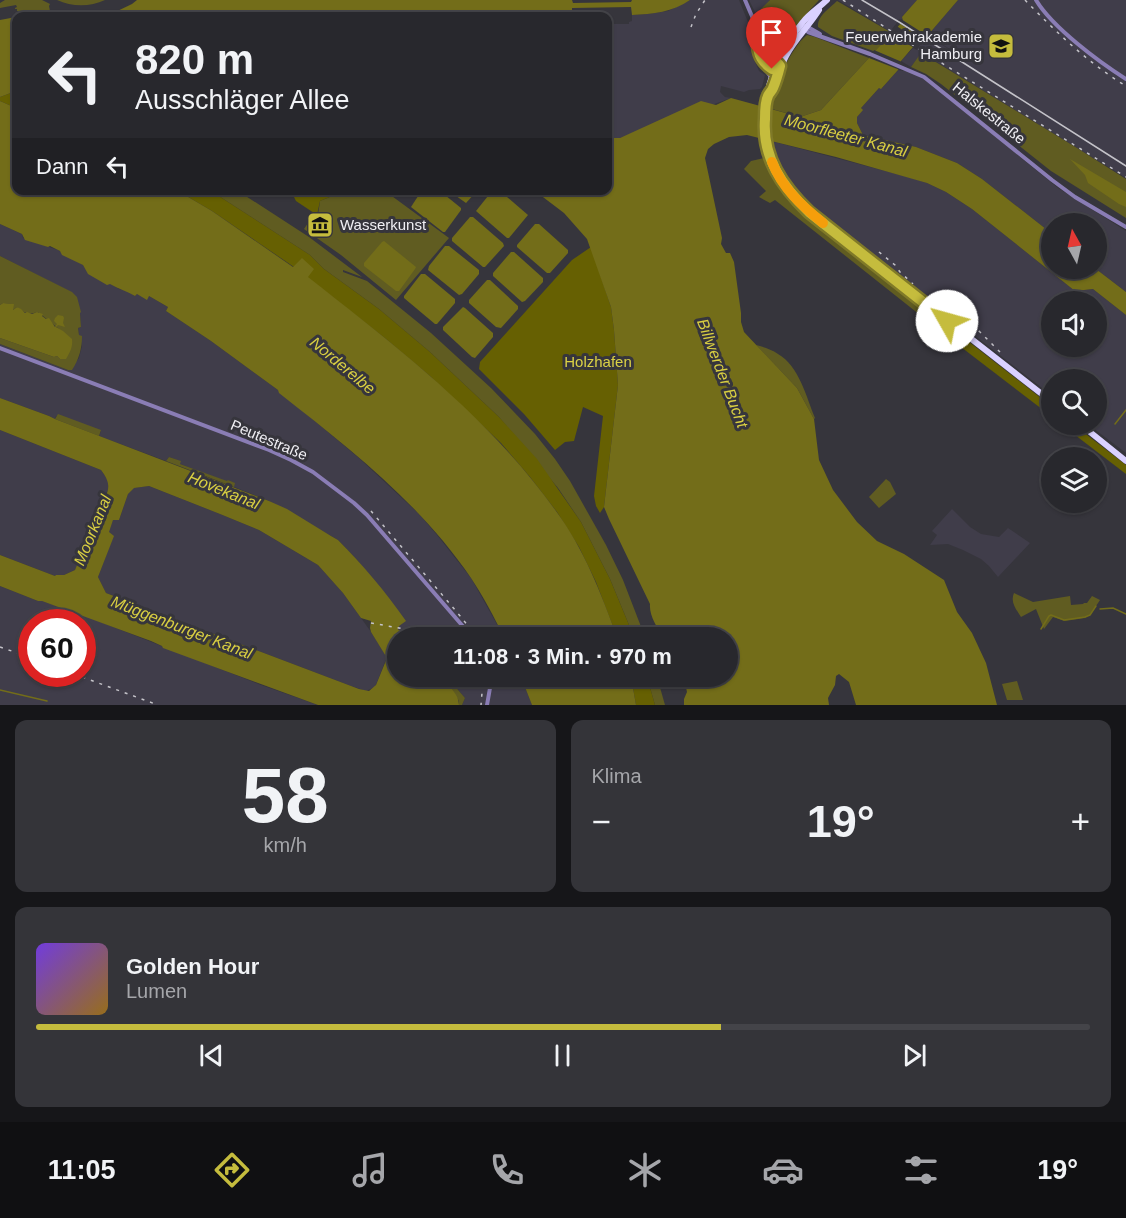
<!DOCTYPE html>
<html lang="de">
<head>
<meta charset="utf-8">
<style>
  :root { --surface:#28282d; --page:#343439; --text:#f1f3f6; --muted:#a5a6aa; --line:#444449; --accent:#c5bc3d }
  body { margin:0; font-family:Helvetica,sans-serif; background:var(--page); color:var(--text); height:100vh; display:flex; flex-direction:column; font-size:22px; white-space:nowrap }
  * { box-sizing:border-box; margin:0 }
  p { font-size:20px; color:var(--muted) }
  .icon { flex:none; width:33px; height:33px; fill:none; stroke:currentColor; stroke-width:2; stroke-linecap:round; stroke-linejoin:round }
  .map { position:relative; height:705px; overflow:hidden }
  .panel { display:flex; flex-direction:column; gap:15px; padding:15px; background:#161619; flex:1 }
  .panel>* { flex:none }
  .banner { position:absolute; left:12px; top:12px; width:600px; height:183px; border-radius:12px; box-shadow:0 2px 4px #0004,0 0 0 2px var(--line); background:#28282d; color:var(--text); overflow:hidden }
  .needle { width:39px; rotate:352deg }
  .tools { position:absolute; left:1041px; top:213px; display:grid; gap:12px }
  .tools a { display:grid; place-items:center; width:66px; height:66px; border-radius:50%; background:var(--surface); box-shadow:0 2px 4px #0004,0 0 0 2px var(--line); font-size:30px }
  .speed { position:absolute; left:18px; top:609px; display:flex; gap:12px; font-size:30px; font-weight:700; text-align:center }
  .speed>* { display:grid; place-content:center; width:78px; height:78px; border-radius:50%; background:var(--surface); box-shadow:0 2px 4px #0004,0 0 0 2px var(--line); line-height:1 }
  .speed .limit { border:9px solid #d22; background:#fff; color:#111 }
  .pin { position:absolute; display:grid; place-items:center; width:51px; height:51px; color:#fff; margin:-62px -26px; border-radius:50% 50% 50% 0; rotate:-45deg; box-shadow:0 0 6px #0007 }
  .pin .icon { rotate:45deg }
  .me { position:absolute; width:66px; margin:-33px; rotate:308deg; stroke-linejoin:round; filter:drop-shadow(0 0 4px #0008) }
  .turn { display:flex; align-items:center; gap:21px; height:126px; padding:0 24px; font-size:27px }
  .turn .icon { width:78px; height:78px; stroke-width:2.5 }
  .turn b { display:block; font-size:42px; line-height:51px }
  .then { display:flex; align-items:center; height:57px; padding:0 24px; background:#0003; gap:12px; font-size:22px }
  .big { font-size:45px; font-weight:700; line-height:1.1 }
  .panel .tile { flex:1; display:flex; flex-direction:column; justify-content:center; gap:9px; min-width:0; padding:0 21px; border-radius:12px; background:var(--page) }
  .panel .dial { align-items:center; gap:0 }
  .dial b { font-size:78px; line-height:1 }
  .song { display:flex; align-items:center; gap:18px }
  .cover { width:72px; height:72px; border-radius:9px; background:linear-gradient(135deg,hsl(260 70% 55%),hsl(40 70% 35%)) }
  .played { height:6px; border-radius:3px; background:linear-gradient(90deg,var(--accent) 65%,var(--line) 65%) }
  .keys { display:flex; justify-content:space-around; direction:ltr }
  .heat { display:flex; justify-content:space-between; align-items:center; font-size:33px; direction:ltr }
  .panel .tiles { flex:1; display:grid; gap:15px; grid-template-columns:1fr 1fr }
  .tile:last-child { grid-column:span 2 }
  .trip { position:absolute; left:387px; top:627px; width:351px; height:60px; border-radius:30px; background:var(--surface); box-shadow:0 2px 4px #0004,0 0 0 2px var(--line); font-weight:700; line-height:60px; text-align:center }
  .menu { display:flex; height:96px; justify-content:space-around; align-items:center; background:#101012; color:var(--muted) }
  .menu .icon { width:42px; height:42px }
  .menu .on { color:var(--accent) }
  .menu b { font-size:27px; color:var(--text) }
  .map>svg:first-child { display:block }
  .built { fill:#403d4a; fill-rule:evenodd }
  .green { fill:#605c21 }
  .forest { fill:#666002 }
  .water { fill:#736d19; fill-rule:evenodd }
  .pier { fill:#36353c }
  .lines { fill:none; stroke-linecap:round; stroke-linejoin:round }
  .stream { stroke:#736d19; stroke-width:1.5 }
  .minor { stroke:#8a7db5; stroke-width:4 }
  .major { stroke:#dad1ff; stroke-width:6 }
  .tram { stroke:#c4c3c9; stroke-width:1.5 }
  .rail { stroke:#c4c3c9; stroke-width:1.5; stroke-dasharray:3 6; stroke-linecap:butt }
  .route-casing { stroke:#807a28; stroke-width:15 }
  .route { stroke:#c5bc3d; stroke-width:10 }
  .slow { stroke:#f59e0b; stroke-width:10 }
  .labels { text-anchor:middle; stroke-width:6; stroke-linejoin:round; paint-order:stroke }
  .poi-label { font-size:15px; fill:#f0eff4; stroke:#36353c; text-anchor:end }
  .street-label { font-size:15px; fill:#f0eff4; stroke:#36353c }
  .park-label { font-size:15px; fill:#dbd145; stroke:#36353c }
  .water-label { font-size:16px; font-style:italic; fill:#d9cf42; stroke:#36353c }
</style>
</head>
<body>
<div class="map">
<svg width="1126" height="705" viewBox="0 0 1126 705">
  <rect width="100%" height="100%" fill="#36353c"/>
  <g class="built">
    <polygon points="690,0 739,0 748,22 750,28 747,31 751,35 752,54 754,55 755,62 759,71 765,75 762,87 760,89 749,90 744,92 721,86 720,92 725,97 731,98 620,138 614,138 608,135 608,24 629,24 629,22 632,21 632,15 647,14 668,11"/>
    <polygon points="749,0 770,0 767,4 764,17 769,24 759,20"/>
    <polygon points="838,0 917,0 902,17 903,21 899,19 891,32"/>
    <polygon points="958,0 1126,0 1126,178 922,53 911,67 901,61 913,48 917,50 926,35 965,59 928,35"/>
    <polygon points="898,70 903,71 907,71 926,80 1058,188 1126,231 1126,292 1096,269 1096,224 1052,224 1051,233 982,179 957,163 916,147 863,135 857,123 857,117 862,110 861,108 880,87 882,88"/>
    <path d="M771,141L912,178L927,183L946,192L972,209L1075,291L1093,289L1126,315V453L1089,425L1096,424V380H1052L1051,395L799,199L788,185L778,170L772,154ZM1052,302H1096V346H1052Z"/>
    <polygon points="0,224 22,234 23,238 58,250 83,265 86,269 119,289 126,290 135,296 137,294 149,296 168,307 166,311 211,341 278,390 360,459 419,514 437,535 471,578 504,637 417,637 416,634 371,624 371,621 399,626 358,561 338,540 331,536 269,501 234,487 234,483 228,480 228,482 180,464 180,461 169,457 166,461 99,436 101,431 57,416 56,416 55,419 49,416 0,398 0,344 68,370 70,370 79,358 82,346 79,336 78,328 81,327 80,313 71,292 0,256"/>
    <polygon points="0,430 101,470 108,480 109,488 97,512 102,516 75,570 64,575 55,576 0,555"/>
    <polygon points="149,486 220,514 259,530 318,565 343,593 361,618 371,632 387,657 375,687 366,691 351,686 106,593 98,577 113,537 108,532 113,520 119,520 128,494 133,488"/>
    <polygon points="952,509 970,527 981,534 999,537 1008,528 1030,543 998,577 989,566 981,559 963,550 948,544 930,545 937,535 932,531"/>
    <path d="M0,586L38,601H42L75,612L261,685L318,705H0ZM32,622H82V674H32Z"/>
    <polygon points="447,677 521,677 532,705 462,705 465,698"/>
  </g>
  <g class="green">
    <polygon points="5,0 42,0 50,4 49,6 51,16 44,16 44,14 17,11 17,9 15,9 15,8 17,7 16,5 0,8 0,3"/>
    <path d="M57,0H105C90,7 72,7 57,0Z"/>
    <path d="M770,0H819C808,12 798,24 787,36C783,42 778,45 775,51L765,48L762,29L759,20L768,24L761,14V9Z"/>
    <path d="M837,1L892,33L876,52L832,36L818,27C817,16 830,8 837,1Z"/>
    <path d="M807,35L815,37L869,58L821,110L800,117L772,109C775,87 789,49 807,35Z"/>
    <polygon points="921,53 1077,148 1126,179 1126,218 1051,171 941,84 926,74 911,67"/>
    <polygon points="764,158 769,164 785,192 800,208 950,327 944,334 775,200 770,203 759,197 766,191 744,169 751,161"/>
    <polygon points="211,191 238,191 309,237 362,277 343,270 343,272 367,281 431,333 491,388 535,434 555,459 570,481 606,545 623,580 645,637 634,637 610,579 581,522 558,488 499,417 430,352 379,309 324,269 310,255"/>
    <polygon points="344,191 385,191 449,238 396,300 341,255 304,229 314,214 318,215 320,201"/>
    <path d="M0,256L72,292L77,297L81,312L80,313L81,327L78,328L79,335L82,336C82,349 79,359 72,370H68L0,344V338L54,357L57,356L60,359H62L70,338L38,312C29,315 24,313 17,307L13,310L12,304L3,303L0,305Z"/>
    <path d="M756,345C763,347 771,349 778,354C799,366 806,396 815,418L814,419L797,388Z"/>
    <polygon points="58,414 101,430 99,436 55,419"/>
    <polygon points="169,457 181,461 180,464 227,481 228,480 235,483 234,487 166,461"/>
    <polygon points="886,479 890,482 896,494 879,508 869,497"/>
    <path d="M1014,593L1033,602L1070,596L1071,605L1083,604L1084,603H1087L1092,596L1100,600L1090,615L1085,618L1065,621L1053,617L1044,629L1036,609L1021,617C1016,609 1010,602 1014,593Z"/>
    <polygon points="441,677 447,677 465,698 462,705 459,705 459,701"/>
    <polygon points="647,677 657,677 665,705 655,705"/>
    <polygon points="1017,681 1023,700 1007,700 1002,684"/>
  </g>
  <g class="forest">
    <polygon points="16,91 16,108 0,101 0,97"/>
    <polygon points="294,190 344,190 344,191 320,201 317,215 296,201 292,193"/>
    <polygon points="178,191 211,191 310,255 324,269 379,309 430,352 499,417 537,459 581,522 610,579 634,637 617,637 596,582 579,547 557,512 530,477 501,443 430,376 386,339 307,277 302,259 294,267 212,211"/>
    <polygon points="591,247 611,307 614,330 618,385 604,507 600,513 596,506 594,496 603,416 583,407 574,441 565,442 555,450 524,414 479,369 480,362 572,260"/>
    <polygon points="950,327 1051,406 1051,416 944,334"/>
    <polygon points="1062,425 1074,425 1126,465 1126,474"/>
    <polygon points="631,677 647,677 655,705 636,705"/>
  </g>
  <g class="water">
    <path d="M137,0H572L573,3L631,2L632,0H690C673,12 653,14 632,15L631,7L572,8V15L554,16H92L109,15L132,4Z"/>
    <path d="M917,0H958L928,35L925,33L901,61L898,70L881,89L879,88L861,108L863,110L857,117V123L863,135L916,147L957,163L982,179L1051,233L1052,268L1096,269L1126,292V315L1093,289L1075,291L972,209L946,192L927,183L836,157L747,135L729,137L714,144L708,149L705,158L722,238L721,244L726,253H730L734,262L741,313V322L744,332L797,388L814,419L819,460L833,490L857,522L877,541L904,554L944,580L957,612L972,633L986,663L997,705H856L849,682L839,674L836,676L835,685L828,698L829,705H684V699L687,692L685,683L694,677L728,676V638L662,637C657,626 649,616 650,604L609,519L604,507L618,385L614,330L611,307L587,239L564,213L535,191L608,190V135L614,138H620L701,101L716,105L731,98L800,117L821,110L903,21L902,17Z"/>
    <polygon points="16,17 16,91 0,97 0,20"/>
    <path d="M0,101L16,108V190L178,191L212,211L293,267L302,258L314,269L308,277C397,347 489,417 556,511C584,549 601,593 617,637H504C494,617 483,596 471,578C420,503 349,448 279,393L278,390L211,341L166,311L168,307L149,296L147,300L137,294L135,296C127,291 118,289 110,284L107,285L88,274L83,265L62,255L60,251L50,246L48,247L25,240L22,234L0,224Z"/>
    <polygon points="1070,159 1126,192 1126,207 1119,204 1088,183 1085,175"/>
    <polygon points="422,190 440,191 461,208 461,210 445,232 443,232 411,207"/>
    <polygon points="449,191 477,191 466,203"/>
    <polygon points="492,191 500,191 528,215 509,238 507,238 476,211"/>
    <polygon points="470,217 473,217 503,243 504,246 485,267 483,267 452,241 452,238"/>
    <polygon points="535,224 539,224 568,250 568,253 550,273 547,273 517,247 517,245"/>
    <polygon points="384,241 416,267 415,269 399,291 396,291 364,266 364,263 382,242"/>
    <polygon points="445,246 449,246 479,270 479,274 462,294 459,295 428,270 429,266"/>
    <polygon points="511,252 514,252 543,278 543,282 525,301 522,302 493,276 493,273"/>
    <polygon points="421,274 425,274 455,299 455,303 437,324 435,324 404,298 404,296"/>
    <polygon points="487,280 490,280 518,306 518,309 501,328 496,327 469,303 469,300"/>
    <path d="M3,303L14,304L13,310L17,307L21,309L25,313L27,312L32,314L37,312L43,314L42,316L46,319L49,318L55,327L57,324L54,321L55,318L58,315L63,316L64,318L63,323L65,327L58,325L56,327L63,331L72,339C73,347 70,352 66,359H60L57,356L54,357L0,338V305Z"/>
    <polygon points="463,307 465,308 493,333 493,337 475,358 472,357 443,330 443,327"/>
    <path d="M0,398L49,416L55,419L269,501L287,509L331,536L338,540C363,565 385,591 406,621L399,626L398,630L409,632L411,637L398,638V676L441,677C448,685 459,694 459,705H318L163,648L162,646L151,641L42,601H38L0,586V555L55,576L56,575H64L75,570L92,528H97L101,516L97,512C106,494 115,488 101,470L0,430ZM149,486L220,514L259,530L318,565L343,593L361,618L371,621L370,628L371,632L387,658L376,685L369,691L359,689L106,593L98,577L114,536L109,532L113,520H119L128,494L134,488Z"/>
    <polygon points="521,677 631,677 636,705 532,705"/>
  </g>
  <g class="pier">
    <polygon points="901,19 926,35 923,39 899,23"/>
    <polygon points="895,25 921,42 916,49 891,34 893,30 892,29"/>
    <polygon points="874,50 902,62 900,64 900,70 869,58 872,52 873,52"/>
    <polygon points="761,103 772,106 769,125 772,144 761,142 760,118"/>
  </g>
  <g class="lines">
    <g class="stream">
      <polyline points="1115,424 1126,410"/>
      <polyline points="1100,609 1113,608 1126,614"/>
      <polyline points="1041,629 1049,616 1051,615 1064,620 1085,617 1090,615 1096,606"/>
      <polyline points="0,690 47,701"/>
    </g>
    <g class="minor">
      <polyline points="745,0 754,21 759,61 771,77"/>
      <path d="M1036,0C1052,27 1099,62 1126,79"/>
      <polyline points="806,26 820,34"/>
      <polyline points="803,28 808,32 870,54 924,77 1052,180 1075,197 1126,227"/>
      <polyline points="759,47 765,57 778,63"/>
      <polyline points="759,55 769,67 775,69"/>
      <polyline points="0,348 269,450 291,460 313,472 354,503 367,515 473,638"/>
      <polyline points="487,705 490,688 489,676"/>
    </g>
    <g class="major">
      <path d="M827,0C819,8 810,13 803,22C770,62 749,124 776,173C785,188 796,200 809,212L1052,402"/>
      <path d="M768,96C777,86 779,69 786,56C795,39 809,26 819,10"/>
      <polyline points="1080,424 1126,461"/>
    </g>
    <polyline class="tram" points="862,0 899,22 1126,166"/>
    <g class="rail">
      <polyline points="843,0 919,49 1126,177"/>
      <path d="M1025,0C1056,32 1088,63 1126,86"/>
      <polyline points="691,27 696,14 705,0"/>
      <polyline points="879,252 895,265 900,272 913,284"/>
      <polyline points="951,308 980,332 1000,352"/>
      <polyline points="371,511 461,617 472,631 474,638"/>
      <polyline points="371,623 433,634 444,638"/>
      <polyline points="0,647 32,658"/>
      <polyline points="74,674 158,705"/>
      <polyline points="479,676 482,693 481,705"/>
    </g>
  </g>
  <g class="lines">
    <defs>
      <path id="route" d="M772,69C762,62 758,55 758,44C764,61 773,55 780,66C778,74 776,81 773,88C772,91 769,93 768,96C765,102 765,112 765,119C762,157 782,186 809,212L947,321"/>
    </defs>
    <use href="#route" class="route-casing"/>
    <use href="#route" class="route"/>
    <path class="slow" d="M772,162C782,188 802,206 823,223"/>
  </g>
  <defs>
    <symbol id="university-square" viewBox="-11 -11 22 22"><rect x="-9" y="-9" width="18" height="18" rx="4" fill="#c5bc3d" stroke="#36353c"/><path d="M0-5L7-2L0 1L-7-2ZM-4 1L0 2.5L4 1V4Q0 6-4 4Z" fill="#111"/></symbol>
    <symbol id="museum-square" viewBox="-11 -11 22 22"><rect x="-9" y="-9" width="18" height="18" rx="4" fill="#c5bc3d" stroke="#36353c"/><path d="M0-6L6-3V-2H-6V-3ZM-5-1h2V3h-2ZM-1-1h2V3h-2ZM3-1h2V3H3ZM-6 4H6V6H-6Z" fill="#111"/></symbol>
  </defs>
  <g fill-rule="evenodd">
    <use href="#university-square" x="986" y="31" width="30" height="30"/>
    <use href="#museum-square" x="305" y="210" width="30" height="30"/>
  </g>
  <g class="labels">
    <g class="poi-label">
      <text x="982" y="42">Feuerwehrakademie<tspan x="982" dy="17">Hamburg</tspan></text>
      <text x="340" y="230" text-anchor="start">Wasserkunst</text>
    </g>
    <g class="street-label">
      <text transform="translate(989 113) rotate(39)" y="5">Halskestraße</text>
      <text transform="translate(269 440) rotate(23)" y="5">Peutestraße</text>
    </g>
    <g class="park-label">
      <text x="598" y="367">Holzhafen</text>
    </g>
    <g class="water-label">
      <text transform="translate(846 135) rotate(15)" y="6">Moorfleeter Kanal</text>
      <text transform="translate(343 365) rotate(40)" y="6">Norderelbe</text>
      <text transform="translate(723 373) rotate(69)" y="6">Billwerder Bucht</text>
      <text transform="translate(224 490) rotate(22)" y="6">Hovekanal</text>
      <text transform="translate(92 530) rotate(-68)" y="6">Moorkanal</text>
      <text transform="translate(182 627) rotate(21)" y="6">Müggenburger Kanal</text>
    </g>
  </g>
</svg>
<div class="tools">
<a><svg class="needle" viewBox="-14 -14 28 28"><path d="M0-13l5 13h-10z" fill="#e53935"/><path d="M0 13l5-13h-10z" fill="#a5a6aa"/></svg></a>
<a><svg class="icon" aria-label="sound" viewBox="0 0 24 24"><path d="M4 9h4l5-4v14l-5-4H4zM17 9q2 3 0 6"/></svg></a>
<a><svg class="icon" aria-label="search" viewBox="0 0 24 24"><circle cx="10" cy="10" r="6"/><path d="M15 15l6 6"/></svg></a>
<a><svg class="icon" aria-label="layers" viewBox="0 0 24 24"><path d="M12 4l9 5-9 5-9-5zM3 14l9 5 9-5"/></svg></a>
</div>
<div class="speed"><div class="limit">60</div></div>
<div class="pin" style="left:772px;top:69px;background:#d93025"><svg class="icon" aria-label="arrive" viewBox="0 0 24 24"><path d="M6 21V4h12l-3 4 3 4H6"/></svg></div>
<svg class="me" style="left:947px;top:321px" viewBox="-20 -20 40 40"><circle r="19" fill="#fff"/><path d="M0-13L10 11 0 6-10 11z" fill="#c5bc3d"/></svg>
<div class="trip">11:08 · 3 Min. · 970 m</div>
<div class="banner">
<div class="turn"><svg class="icon" aria-label="left" viewBox="0 0 24 24"><path d="M17 20v-9H6M10 6l-5 5 5 5"/></svg><div><b>820 m</b>Ausschläger Allee</div></div>
<div class="then">Dann<svg class="icon" aria-label="left" viewBox="0 0 24 24"><path d="M17 20v-9H6M10 6l-5 5 5 5"/></svg></div>
</div>
</div>
<section class="panel">
<div class="tiles">
<div class="tile dial"><b>58</b><p>km/h</p></div>
<div class="tile"><p>Klima</p>
<div class="heat"><a>−</a><b class="big">19°</b><a>+</a></div>
</div>
<div class="tile">
<div class="song"><i class="cover"></i><div><b>Golden Hour</b><p>Lumen</p></div></div>
<div class="played"></div>
<div class="keys"><svg class="icon" aria-label="previous" viewBox="0 0 24 24"><path d="M18 5L8 12l10 7zM5 5v14"/></svg><svg class="icon" aria-label="pause" viewBox="0 0 24 24"><path d="M8 5v14M16 5v14"/></svg><svg class="icon" aria-label="next" viewBox="0 0 24 24"><path d="M6 5l10 7-10 7zM19 5v14"/></svg></div>
</div>
</div>
</section>
<nav class="menu">
<b>11:05</b>
<svg class="icon on" aria-label="directions" viewBox="0 0 24 24"><path d="M12 3l9 9-9 9-9-9zM9 14v-3h6M13 9l2 2-2 2"/></svg>
<svg class="icon" aria-label="music" viewBox="0 0 24 24"><path d="M9 18V5l10-2v13"/><circle cx="6" cy="18" r="3"/><circle cx="16" cy="16" r="3"/></svg>
<svg class="icon" aria-label="phone" viewBox="0 0 24 24"><path d="M5 4h4l2 5-3 2q2 4 5 5l2-3 5 2v4C11 20 4 13 5 4z"/></svg>
<svg class="icon" aria-label="climate" viewBox="0 0 24 24"><path d="M12 3v18M4 7l16 10M4 17L20 7"/></svg>
<svg class="icon" aria-label="car" viewBox="0 0 24 24"><path d="M5 17H2v-5l4-1 3-4h7l3 4 3 1v5h-3M9 17h6M6 11h13"/><circle cx="7" cy="17" r="2"/><circle cx="17" cy="17" r="2"/></svg>
<svg class="icon" aria-label="filters" viewBox="0 0 24 24"><path d="M4 7h16M4 17h16"/><circle cx="9" cy="7" r="2"/><circle cx="15" cy="17" r="2"/></svg>
<b>19°</b>
</nav>
</body>
</html>
